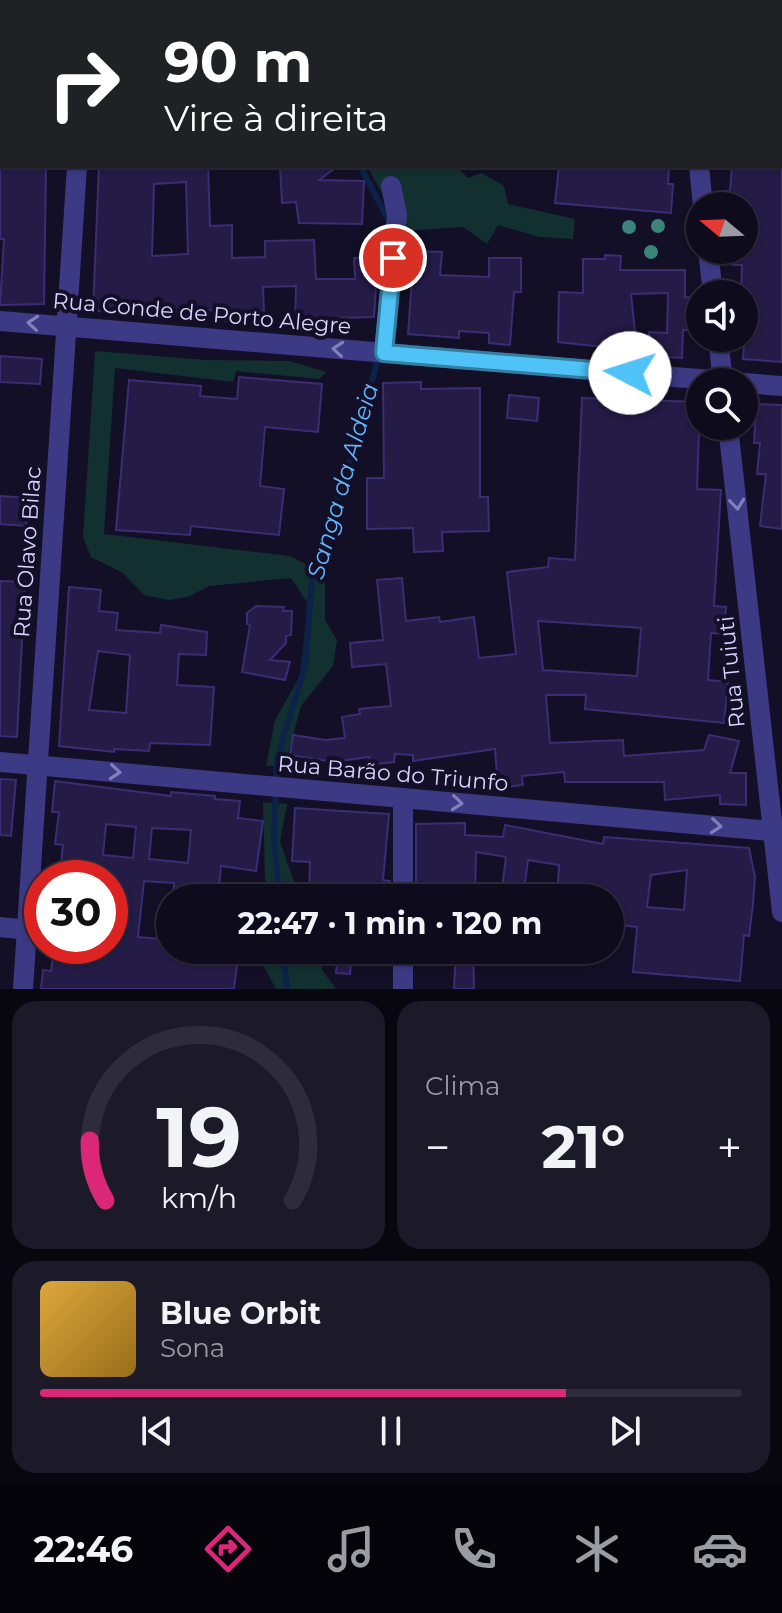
<!DOCTYPE html>
<html lang="pt">
<head>
<meta charset="utf-8">
<style>
  :root { --surface:#0e0b1c; --page:#1c1929; --text:#f1f3f6; --muted:#9b9ba3; --line:#2e2b3b; --accent:#db2777 }
  body { margin:0; font-family:Montserrat,sans-serif; background:var(--page); color:var(--text); height:100vh; display:flex; flex-direction:column; font-size:30px; white-space:nowrap }
  * { box-sizing:border-box; margin:0 }
  p { font-size:26px; color:var(--muted) }
  .icon { flex:none; width:44px; height:44px; fill:none; stroke:currentColor; stroke-width:2; stroke-linecap:round; stroke-linejoin:round }
  .map { position:relative; height:989px; overflow:hidden }
  .sheet { display:flex; flex-direction:column; gap:12px; padding:12px; background:#08060f; flex:1 }
  .sheet>* { flex:none }
  .top-card { position:absolute; left:0px; top:0px; width:782px; height:168px; box-shadow:0 2px 6px #0004,0 0 0 2px var(--line); background:#202124; color:#fff; overflow:hidden }
  .needle { width:52px; rotate:289deg }
  .tools { position:absolute; left:686px; top:192px; display:grid; gap:16px }
  .tools a { display:grid; place-items:center; width:72px; height:72px; border-radius:50%; background:var(--surface); box-shadow:0 2px 6px #0004,0 0 0 2px var(--line); font-size:40px }
  .speed { position:absolute; left:24px; top:860px; display:flex; gap:16px; font-size:40px; font-weight:700; text-align:center }
  .speed>* { display:grid; place-content:center; width:104px; height:104px; border-radius:50%; background:var(--surface); box-shadow:0 2px 6px #0004,0 0 0 2px var(--line); line-height:1 }
  .speed .limit { border:12px solid #d22; background:#fff; color:#111 }
  .pin { position:absolute; display:grid; place-items:center; width:68px; height:68px; color:#fff; margin:-34px; border:4px solid #fff; border-radius:50%; box-shadow:0 2px 8px #0007 }
  .me { position:absolute; width:88px; margin:-44px; rotate:275deg; stroke-linejoin:round; filter:drop-shadow(0 0 6px #0008) }
  .turn { display:flex; align-items:center; gap:28px; height:168px; padding:0 32px; font-size:36px }
  .turn .icon { width:104px; height:104px; stroke-width:2.5 }
  .turn b { display:block; font-size:56px; line-height:68px }
  .big { font-size:60px; font-weight:700; line-height:1.1 }
  .sheet .widget { flex:1; display:flex; flex-direction:column; justify-content:center; gap:12px; min-width:0; padding:0 28px; border-radius:24px; background:var(--page) }
  .sheet .dial { align-items:center; gap:0 }
  .dial svg { height:208px; overflow:visible; fill:none; stroke:var(--line); stroke-width:7; stroke-linecap:round; text-anchor:middle }
  .dial text { fill:var(--text); stroke:none }
  .song { display:flex; align-items:center; gap:24px }
  .cover { width:96px; height:96px; border-radius:12px; background:linear-gradient(135deg,hsl(40 70% 55%),hsl(40 70% 35%)) }
  .played { height:8px; border-radius:4px; background:linear-gradient(90deg,var(--accent) 75%,var(--line) 75%) }
  .keys { display:flex; justify-content:space-around; direction:ltr }
  .heat { display:flex; justify-content:space-between; align-items:center; font-size:44px; direction:ltr }
  .sheet .tiles { flex:1; display:grid; gap:12px; grid-template-columns:1fr 1fr }
  .widget:last-child { grid-column:span 2 }
  .trip { position:absolute; left:156px; top:884px; width:468px; height:80px; border-radius:40px; background:var(--surface); box-shadow:0 2px 6px #0004,0 0 0 2px var(--line); font-weight:700; line-height:80px; text-align:center }
  .tab-bar { display:flex; height:128px; justify-content:space-around; align-items:center; background:#06040b; color:var(--muted) }
  .tab-bar .icon { width:56px; height:56px }
  .tab-bar .on { color:var(--accent) }
  .tab-bar b { font-size:36px; color:var(--text) }
  .map>svg:first-child { display:block }
  .green { fill:#12302f }
  .lines { fill:none; stroke-linecap:round; stroke-linejoin:round }
  .stream { stroke:#0c2248; stroke-width:6 }
  .building { fill:#241b47; stroke:#3b2d73; stroke-width:2; fill-rule:evenodd }
  .minor { stroke:#3d3a85; stroke-width:20 }
  .tree { fill:#3d827b }
  .oneway { stroke:#837fbc }
  .route-casing { stroke:#337fa1; stroke-width:20 }
  .route { stroke:#4fc3f7; stroke-width:14 }
  .labels { text-anchor:middle; stroke-width:8; stroke-linejoin:round; paint-order:stroke }
  .street-label { font-size:22px; fill:#d9d4ff; stroke:#130f26 }
  .water-label { font-size:24px; font-style:italic; fill:#62b6ff; stroke:#130f26 }
</style>
</head>
<body>
<div class="map">
<svg width="782" height="989" viewBox="0 0 782 989">
  <rect width="100%" height="100%" fill="#130f26"/>
  <g class="green">
    <polygon points="367,166 456,166 468,178 482,173 504,186 508,204 575,219 573,239 539,237 498,225 487,244 463,227 403,231"/>
    <polygon points="95,351 207,360 289,361 327,372 319,379 236,371 233,382 115,368 104,534 290,556 325,574 325,620 337,640 333,666 301,706 285,765 266,766 275,720 300,676 308,604 291,578 209,586 188,597 168,600 144,595 123,573 91,557 83,537"/>
    <polygon points="263,802 287,804 280,842 300,898 272,898 265,879"/>
    <polygon points="255,950 321,950 322,970 336,989 276,989"/>
  </g>
  <g class="lines">
    <g class="stream">
      <polyline points="282,2 282,0"/>
      <polyline points="360,166 390,223"/>
      <polyline points="279,898 274,835 277,759 305,666 313,566 354,450 379,354"/>
      <polyline points="283,950 287,989"/>
    </g>
  </g>
  <g class="building">
    <polygon points="0,166 46,166 44,304 0,305 4,239 0,239"/>
    <path d="M99,166H208L210,226L232,225V258L265,257V241L314,240L316,279H355L354,258L378,257L374,317L338,318V331L295,327L296,286L263,287L264,311L239,312V321H217V310L151,313L93,311ZM186,182L188,254L152,256L154,184Z"/>
    <polygon points="280,166 338,166 319,180 364,181 362,224 299,223 296,202 282,203"/>
    <polygon points="559,166 669,166 668,184 673,184 671,213 555,203"/>
    <polygon points="732,166 782,166 782,362 743,359 746,316 741,294 742,265 732,265 733,250 744,250 744,206 720,206 721,191 730,191"/>
    <polygon points="414,251 442,252 440,275 489,277 489,258 521,258 521,292 514,292 510,345 489,343 489,333 459,331 459,338 408,334"/>
    <polygon points="605,255 621,256 620,270 685,270 685,297 696,298 695,330 683,330 682,358 647,356 649,332 667,333 668,293 631,294 636,342 604,347 558,342 559,292 583,293 583,259 605,259"/>
    <polygon points="0,356 42,359 40,384 0,382"/>
    <polygon points="239,377 322,384 318,432 265,427 260,486 284,489 279,535 191,526 190,535 116,530 129,380 201,386 200,396 237,399"/>
    <polygon points="421,382 421,389 480,388 480,497 488,497 489,531 442,532 443,551 414,552 413,528 367,529 367,478 384,478 383,383"/>
    <polygon points="509,395 539,398 537,421 507,418"/>
    <path d="M582,398L700,402L697,489L721,490L714,606L726,607L724,634L711,633L708,680L728,682L724,723L585,709L586,695H546L550,743L623,740L624,756L704,750L709,735L739,741L730,773H746V805L720,804V795L665,800L664,782H565L564,772L522,776L523,785L498,788L495,749L413,761V755L395,754L394,762L370,765L369,757L334,762L290,755L293,735L325,740L345,738L342,717L360,714L359,709L391,706L386,664L352,667L350,643L383,640L377,580L402,578L406,621L439,617L440,622L474,617L479,658L516,654L507,572L548,567L549,558L575,560ZM538,621L641,628L637,676L543,670Z"/>
    <polygon points="756,404 782,405 782,529 760,526 766,474 757,474 760,443 754,443"/>
    <polygon points="0,496 29,498 26,526 0,524"/>
    <polygon points="0,581 25,582 17,737 0,736"/>
    <path d="M69,587L101,590L99,611L118,613L116,630L160,633L161,625L207,632L206,655L179,654L177,685L214,687L210,745L150,743L149,751L114,749V752L59,746ZM98,651L130,655L126,713L89,710Z"/>
    <polygon points="256,606 284,607 283,611 292,611 291,635 286,636 286,643 270,660 290,662 285,680 242,672 250,625 247,624 247,613"/>
    <polygon points="0,779 16,780 11,836 0,835"/>
    <path d="M55,781L171,796V792L215,796V799L240,801L238,818L263,821L256,871L221,866L218,898H173L174,883L144,881L138,937L170,940V950H239L234,989H41L43,970L51,971L54,946H110V877L60,873L63,845L55,844L59,812H52ZM106,824L136,827L133,858L103,855ZM152,828L191,830L188,863L149,859Z"/>
    <polygon points="295,808 389,814 383,880 390,881 390,898 309,892 310,862 292,861"/>
    <path d="M465,823V835L503,837L505,825L603,844L604,837L749,848L755,877L753,904L749,936L744,935L740,981L633,972L637,927L610,924V898H568L570,886L558,885L559,865L528,860L523,898L501,896L506,857L476,852L475,898H416V824ZM687,870L684,910L647,907L651,875Z"/>
    <polygon points="456,950 473,950 474,989 454,989"/>
    <polygon points="338,952 352,953 350,974 336,973"/>
  </g>
  <g class="lines">
    <g class="minor">
      <polyline points="680,0 680,2"/>
      <polyline points="88,2 88,0"/>
      <polyline points="699,166 703,206"/>
      <polyline points="708,250 713,294"/>
      <polyline points="0,321 735,382"/>
      <polyline points="718,338 723,382"/>
      <polyline points="384,353 397,215 391,186"/>
      <polyline points="744,383 782,386"/>
      <polyline points="728,426 782,912"/>
      <polyline points="0,762 782,832"/>
      <polyline points="403,898 403,798"/>
      <polyline points="0,927 27,930"/>
      <polyline points="23,989 77,166"/>
      <polyline points="403,989 403,950"/>
    </g>
  </g>
  <g class="tree">
    <circle cx="658" cy="226" r="7"/>
    <circle cx="629" cy="227" r="7"/>
    <circle cx="651" cy="252" r="7"/>
  </g>
  <defs><path id="oneway-chevron" d="M-2-3.5L2.5 0L-2 3.5" fill="none" stroke-width="1.6" stroke-linecap="round" stroke-linejoin="round" transform="scale(2)"/></defs>
  <g class="oneway">
    <use href="#oneway-chevron" transform="translate(33 323) rotate(-175)"/>
    <use href="#oneway-chevron" transform="translate(338 349) rotate(-175)"/>
    <use href="#oneway-chevron" transform="translate(737 504) rotate(84)"/>
    <use href="#oneway-chevron" transform="translate(115 772) rotate(5)"/>
    <use href="#oneway-chevron" transform="translate(457 803) rotate(5)"/>
    <use href="#oneway-chevron" transform="translate(716 826) rotate(5)"/>
  </g>
  <g class="lines">
    <defs>
      <polyline id="route" points="393,258 384,353 630,373"/>
    </defs>
    <use href="#route" class="route-casing"/>
    <use href="#route" class="route"/>
  </g>
  <g class="labels">
    <g class="street-label">
      <text transform="translate(202 313) rotate(5)" y="8">Rua Conde de Porto Alegre</text>
      <text transform="translate(27 552) rotate(-86)" y="8">Rua Olavo Bilac</text>
      <text transform="translate(731 672) rotate(-96)" y="8">Rua Tuiuti</text>
      <text transform="translate(393 773) rotate(5)" y="8">Rua Barão do Triunfo</text>
    </g>
    <g class="water-label">
      <text transform="translate(343 481) rotate(-74)" y="8">Sanga da Aldeia</text>
    </g>
  </g>
</svg>
<div class="tools">
<a><svg class="needle" viewBox="-14 -14 28 28"><path d="M0-13l5 13h-10z" fill="#e53935"/><path d="M0 13l5-13h-10z" fill="#9b9ba3"/></svg></a>
<a><svg class="icon" aria-label="sound" viewBox="0 0 24 24"><path d="M4 9h4l5-4v14l-5-4H4zM17 9q2 3 0 6"/></svg></a>
<a><svg class="icon" aria-label="search" viewBox="0 0 24 24"><circle cx="10" cy="10" r="6"/><path d="M15 15l6 6"/></svg></a>
</div>
<div class="speed"><div class="limit">30</div></div>
<div class="pin" style="left:393px;top:258px;background:#d93025"><svg class="icon" aria-label="arrive" viewBox="0 0 24 24"><path d="M6 21V4h12l-3 4 3 4H6"/></svg></div>
<svg class="me" style="left:630px;top:373px" viewBox="-20 -20 40 40"><circle r="19" fill="#fff"/><path d="M0-13L10 11 0 6-10 11z" fill="#4fc3f7"/></svg>
<div class="trip">22:47 · 1 min · 120 m</div>
<div class="top-card">
<div class="turn"><svg class="icon" aria-label="right" viewBox="0 0 24 24"><path d="M7 20v-9h11M14 6l5 5-5 5"/></svg><div><b>90 m</b>Vire à direita</div></div>
</div>
</div>
<section class="sheet">
<div class="tiles">
<div class="widget dial"><svg viewBox="0 0 100 80">
<path d="M14 69A42 42 0 1 1 86 69"/>
<path d="M14 69A42 42 0 0 1 8 46" stroke="#db2777"/>
<text x="50" y="56" font-size="32" font-weight="700">19</text>
<text x="50" y="72" font-size="11">km/h</text>
</svg></div>
<div class="widget"><p>Clima</p>
<div class="heat"><a>−</a><b class="big">21°</b><a>+</a></div>
</div>
<div class="widget">
<div class="song"><i class="cover"></i><div><b>Blue Orbit</b><p>Sona</p></div></div>
<div class="played"></div>
<div class="keys"><svg class="icon" aria-label="previous" viewBox="0 0 24 24"><path d="M18 5L8 12l10 7zM5 5v14"/></svg><svg class="icon" aria-label="pause" viewBox="0 0 24 24"><path d="M8 5v14M16 5v14"/></svg><svg class="icon" aria-label="next" viewBox="0 0 24 24"><path d="M6 5l10 7-10 7zM19 5v14"/></svg></div>
</div>
</div>
</section>
<nav class="tab-bar">
<b>22:46</b>
<svg class="icon on" aria-label="directions" viewBox="0 0 24 24"><path d="M12 3l9 9-9 9-9-9zM9 14v-3h6M13 9l2 2-2 2"/></svg>
<svg class="icon" aria-label="music" viewBox="0 0 24 24"><path d="M9 18V5l10-2v13"/><circle cx="6" cy="18" r="3"/><circle cx="16" cy="16" r="3"/></svg>
<svg class="icon" aria-label="phone" viewBox="0 0 24 24"><path d="M5 4h4l2 5-3 2q2 4 5 5l2-3 5 2v4C11 20 4 13 5 4z"/></svg>
<svg class="icon" aria-label="climate" viewBox="0 0 24 24"><path d="M12 3v18M4 7l16 10M4 17L20 7"/></svg>
<svg class="icon" aria-label="car" viewBox="0 0 24 24"><path d="M5 17H2v-5l4-1 3-4h7l3 4 3 1v5h-3M9 17h6M6 11h13"/><circle cx="7" cy="17" r="2"/><circle cx="17" cy="17" r="2"/></svg>
</nav>
</body>
</html>
